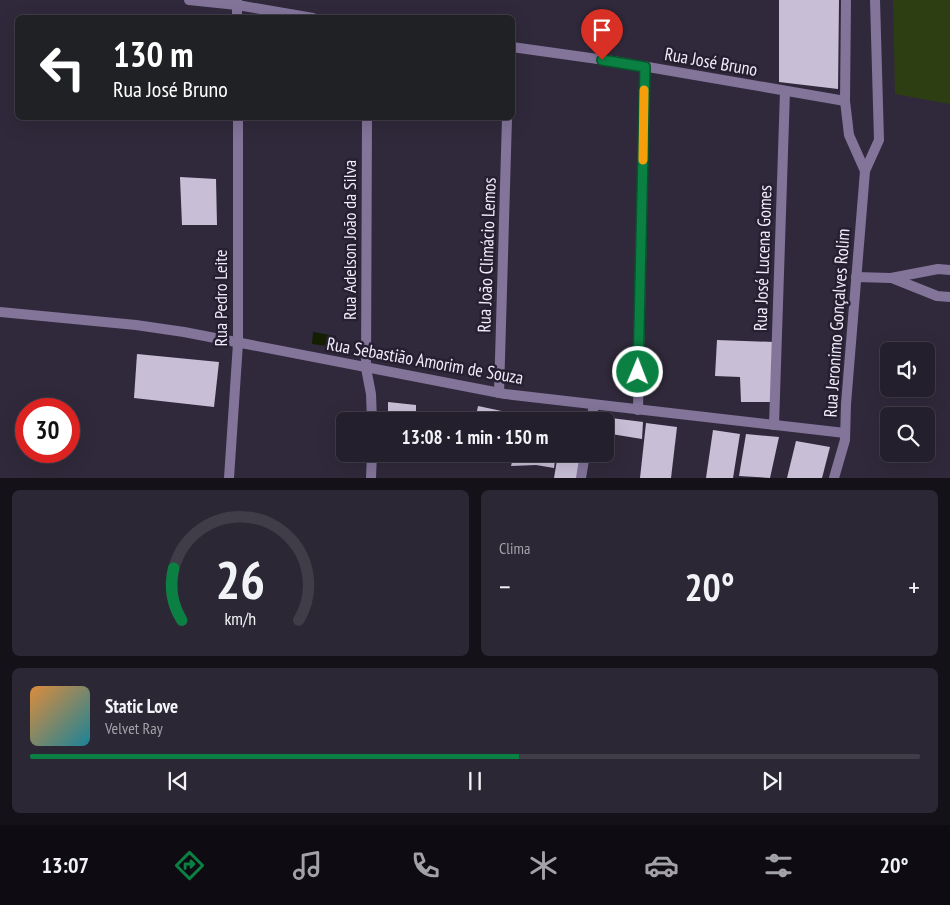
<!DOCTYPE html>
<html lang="pt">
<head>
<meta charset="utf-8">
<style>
  :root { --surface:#241f2c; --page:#2c2734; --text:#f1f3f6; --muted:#a3a2a9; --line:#413d48; --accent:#0b8043 }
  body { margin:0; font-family:"PT Sans Narrow",sans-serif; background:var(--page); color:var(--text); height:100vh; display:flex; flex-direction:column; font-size:19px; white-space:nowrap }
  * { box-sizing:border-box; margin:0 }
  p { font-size:16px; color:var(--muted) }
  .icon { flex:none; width:28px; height:28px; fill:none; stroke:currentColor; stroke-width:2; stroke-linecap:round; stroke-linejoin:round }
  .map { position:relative; height:478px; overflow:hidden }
  .panel { display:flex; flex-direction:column; gap:12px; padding:12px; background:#141118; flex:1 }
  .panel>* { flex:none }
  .top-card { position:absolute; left:15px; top:15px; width:500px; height:105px; border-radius:8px; box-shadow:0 5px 20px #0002,0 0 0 1px var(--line); background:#202124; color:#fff; overflow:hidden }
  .buttons { position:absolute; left:880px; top:342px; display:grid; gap:10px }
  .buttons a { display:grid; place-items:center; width:55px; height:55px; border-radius:8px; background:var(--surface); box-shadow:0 5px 20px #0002,0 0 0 1px var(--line); font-size:25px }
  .speed { position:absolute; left:15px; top:398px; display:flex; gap:10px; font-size:25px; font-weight:700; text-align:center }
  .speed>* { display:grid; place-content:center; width:65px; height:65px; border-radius:50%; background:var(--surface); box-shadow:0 5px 20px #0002,0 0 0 1px var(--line); line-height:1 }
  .speed .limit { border:8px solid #d22; background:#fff; color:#111 }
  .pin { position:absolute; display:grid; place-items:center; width:42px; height:42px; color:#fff; margin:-51px -21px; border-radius:50% 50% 50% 0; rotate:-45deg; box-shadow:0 0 5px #0007 }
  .pin .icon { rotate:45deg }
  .me { position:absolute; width:55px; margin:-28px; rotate:1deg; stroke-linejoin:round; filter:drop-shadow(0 0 4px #0008) }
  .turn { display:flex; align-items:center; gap:18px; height:105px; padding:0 15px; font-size:22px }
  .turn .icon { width:65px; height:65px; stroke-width:2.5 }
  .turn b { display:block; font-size:35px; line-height:42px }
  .big { font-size:38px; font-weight:600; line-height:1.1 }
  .panel .card { flex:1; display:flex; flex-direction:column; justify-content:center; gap:8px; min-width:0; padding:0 18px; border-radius:8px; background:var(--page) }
  .panel .dial { align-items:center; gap:0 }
  .dial svg { height:130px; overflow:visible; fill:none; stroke:var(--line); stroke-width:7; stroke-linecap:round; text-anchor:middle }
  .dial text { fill:var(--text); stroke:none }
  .song { display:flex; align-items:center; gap:15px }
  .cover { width:60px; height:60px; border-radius:8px; background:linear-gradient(135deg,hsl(30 70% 55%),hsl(190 70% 35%)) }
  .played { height:5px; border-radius:2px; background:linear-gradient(90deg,var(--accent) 55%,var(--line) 55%) }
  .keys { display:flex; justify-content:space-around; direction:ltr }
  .heat { display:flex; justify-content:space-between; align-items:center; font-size:28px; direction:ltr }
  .panel .tiles { flex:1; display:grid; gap:12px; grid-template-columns:1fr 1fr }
  .card:last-child { grid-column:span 2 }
  .trip { position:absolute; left:336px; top:412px; width:278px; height:50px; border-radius:8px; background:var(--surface); box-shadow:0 5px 20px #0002,0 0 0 1px var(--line); font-weight:600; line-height:50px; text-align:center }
  .tab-bar { display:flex; height:80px; justify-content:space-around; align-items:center; background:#0e0c12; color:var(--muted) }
  .tab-bar .icon { width:35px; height:35px }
  .tab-bar .selected { color:var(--accent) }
  .tab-bar b { font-size:22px; color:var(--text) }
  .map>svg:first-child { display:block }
  .green { fill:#2d3e13 }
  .water { fill:#131f00 }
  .building { fill:#c8bfd7 }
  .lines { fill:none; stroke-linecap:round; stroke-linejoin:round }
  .minor { stroke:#83749a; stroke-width:10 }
  .route-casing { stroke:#07532c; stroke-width:12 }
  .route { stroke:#0b8043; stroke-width:9 }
  .slow { stroke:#f59e0b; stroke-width:9 }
  .labels { text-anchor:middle; stroke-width:5; stroke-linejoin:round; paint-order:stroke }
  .street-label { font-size:18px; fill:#f1ecf9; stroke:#261f31 }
</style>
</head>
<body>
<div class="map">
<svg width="950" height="478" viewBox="0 0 950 478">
  <rect width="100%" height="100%" fill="#30293b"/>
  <polygon class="green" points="893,0 950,0 950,104 895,94"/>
  <polygon class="water" points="313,332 336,336 335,347 312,344"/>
  <g class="building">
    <polygon points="779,0 839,0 838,89 779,82"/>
    <polygon points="180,177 216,179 217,225 182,225"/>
    <polygon points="717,340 774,342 771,402 741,402 740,377 715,376"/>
    <polygon points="137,354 219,362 214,407 134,398"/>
    <polygon points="388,402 416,405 416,421 388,421"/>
    <polygon points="478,406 511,413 509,421 475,421"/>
    <polygon points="564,413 588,416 587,421 562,421"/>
    <polygon points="521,415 541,418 541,421 520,421"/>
    <polygon points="603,417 643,422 642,439 605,433 605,421 602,421"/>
    <polygon points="646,423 677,427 671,478 640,478"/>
    <polygon points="713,430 740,434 733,478 706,478"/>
    <polygon points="746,434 779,437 770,478 739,476"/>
    <polygon points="796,441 830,447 822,478 787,478"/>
    <polygon points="514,454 556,454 554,468 536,465 511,466"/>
    <polygon points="558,454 582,454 578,478 554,478"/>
  </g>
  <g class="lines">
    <g class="minor">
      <polyline points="189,0 237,5 313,18"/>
      <polyline points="237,0 237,18"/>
      <polyline points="846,0 845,101 849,135 865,171"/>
      <polyline points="512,47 619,62 845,101"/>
      <polyline points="367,118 366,368 371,394 372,421"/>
      <polyline points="856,277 891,278 938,269 950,270"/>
      <polyline points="892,278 937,296 950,297"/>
      <polyline points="0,312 136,325 184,332 505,394 845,433"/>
      <polyline points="499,393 507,118"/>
      <polyline points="638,410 645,67"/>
      <polyline points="591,421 594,405"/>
      <polyline points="774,425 785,91"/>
      <polyline points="229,478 238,343 238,118"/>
      <polyline points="371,478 372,454"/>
      <polyline points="581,478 585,454"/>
      <polyline points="834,478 845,440 846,404 865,171 879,140 875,0"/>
    </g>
  </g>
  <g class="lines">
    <defs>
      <polyline id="route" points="602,60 645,67 638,372"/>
    </defs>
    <use href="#route" class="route-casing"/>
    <use href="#route" class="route"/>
    <polyline class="slow" points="643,160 644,90"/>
  </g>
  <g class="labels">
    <g class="street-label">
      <text transform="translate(711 62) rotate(10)" y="6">Rua José Bruno</text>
      <text transform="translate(350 240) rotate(-90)" y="6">Rua Adelson João da Silva</text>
      <text transform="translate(487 255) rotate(-88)" y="6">Rua João Climácio Lemos</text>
      <text transform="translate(763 258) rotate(-88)" y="6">Rua José Lucena Gomes</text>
      <text transform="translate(221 298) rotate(-90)" y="6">Rua Pedro Leite</text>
      <text transform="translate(837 323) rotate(-86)" y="6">Rua Jeronimo Gonçalves Rolim</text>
      <text transform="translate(425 361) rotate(10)" y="6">Rua Sebastião Amorim de Souza</text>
    </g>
  </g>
</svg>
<div class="buttons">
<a><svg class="icon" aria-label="sound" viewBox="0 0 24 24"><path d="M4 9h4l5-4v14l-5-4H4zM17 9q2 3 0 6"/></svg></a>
<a><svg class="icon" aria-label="search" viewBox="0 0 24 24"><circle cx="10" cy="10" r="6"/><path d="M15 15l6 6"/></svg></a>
</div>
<div class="speed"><div class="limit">30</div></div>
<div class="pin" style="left:602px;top:60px;background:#d93025"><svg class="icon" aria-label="arrive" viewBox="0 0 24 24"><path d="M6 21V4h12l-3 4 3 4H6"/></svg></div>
<svg class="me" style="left:638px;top:372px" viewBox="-20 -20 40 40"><circle r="17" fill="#0b8043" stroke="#fff" stroke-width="3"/><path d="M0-11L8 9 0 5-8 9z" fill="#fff"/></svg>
<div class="trip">13:08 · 1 min · 150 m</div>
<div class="top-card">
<div class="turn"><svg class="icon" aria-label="left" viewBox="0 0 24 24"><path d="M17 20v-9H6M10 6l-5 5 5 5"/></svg><div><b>130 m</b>Rua José Bruno</div></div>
</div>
</div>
<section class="panel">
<div class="tiles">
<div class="card dial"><svg viewBox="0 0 100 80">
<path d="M14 69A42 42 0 1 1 86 69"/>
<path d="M14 69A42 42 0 0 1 9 37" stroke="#0b8043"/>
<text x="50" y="56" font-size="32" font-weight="700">26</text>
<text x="50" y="72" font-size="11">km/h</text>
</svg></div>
<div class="card"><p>Clima</p>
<div class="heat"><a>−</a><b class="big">20°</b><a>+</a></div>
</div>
<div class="card">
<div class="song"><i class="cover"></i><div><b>Static Love</b><p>Velvet Ray</p></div></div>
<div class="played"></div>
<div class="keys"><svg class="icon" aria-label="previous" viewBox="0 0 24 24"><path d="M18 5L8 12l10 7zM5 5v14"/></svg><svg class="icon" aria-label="pause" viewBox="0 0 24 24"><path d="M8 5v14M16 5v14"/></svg><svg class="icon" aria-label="next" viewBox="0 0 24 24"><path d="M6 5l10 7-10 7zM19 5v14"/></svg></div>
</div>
</div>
</section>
<nav class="tab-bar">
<b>13:07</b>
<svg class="icon selected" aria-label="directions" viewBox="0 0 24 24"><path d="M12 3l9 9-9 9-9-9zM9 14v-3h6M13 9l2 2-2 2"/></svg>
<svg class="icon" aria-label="music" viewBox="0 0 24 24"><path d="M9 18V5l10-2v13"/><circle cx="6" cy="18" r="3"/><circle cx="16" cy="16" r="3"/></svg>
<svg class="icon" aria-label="phone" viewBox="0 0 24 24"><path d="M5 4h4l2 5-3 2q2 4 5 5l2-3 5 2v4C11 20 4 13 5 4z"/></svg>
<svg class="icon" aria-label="climate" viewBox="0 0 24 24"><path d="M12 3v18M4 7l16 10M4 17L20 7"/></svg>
<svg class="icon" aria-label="car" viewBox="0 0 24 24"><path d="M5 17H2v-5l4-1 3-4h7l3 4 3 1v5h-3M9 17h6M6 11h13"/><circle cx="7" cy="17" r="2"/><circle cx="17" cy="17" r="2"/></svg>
<svg class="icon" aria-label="filters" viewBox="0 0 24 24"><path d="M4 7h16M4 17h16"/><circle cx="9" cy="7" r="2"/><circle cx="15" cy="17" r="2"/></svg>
<b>20°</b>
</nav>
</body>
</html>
